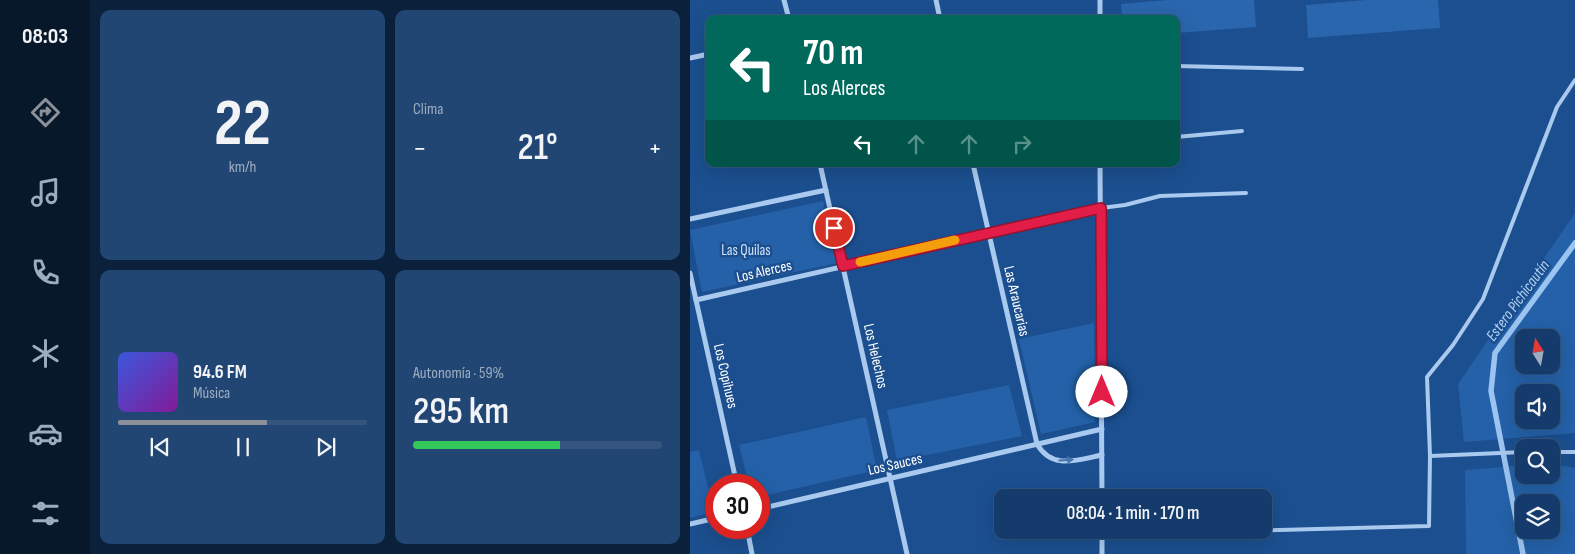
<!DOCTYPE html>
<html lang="es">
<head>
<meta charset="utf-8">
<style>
  :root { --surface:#143b6b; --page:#214673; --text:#f1f3f6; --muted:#9dadc1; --line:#33557e; --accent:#8c9099 }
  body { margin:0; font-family:"Sofia Sans Condensed",sans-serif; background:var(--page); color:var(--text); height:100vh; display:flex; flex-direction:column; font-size:19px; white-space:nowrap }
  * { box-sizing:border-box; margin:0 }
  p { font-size:16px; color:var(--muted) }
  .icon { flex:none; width:28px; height:28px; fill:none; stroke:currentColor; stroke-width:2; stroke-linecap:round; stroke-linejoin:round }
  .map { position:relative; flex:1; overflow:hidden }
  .sheet { display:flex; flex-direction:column; gap:10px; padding:10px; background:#0b203b; width:600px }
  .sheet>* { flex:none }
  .guide { position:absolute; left:15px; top:15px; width:475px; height:152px; border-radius:10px; box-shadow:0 5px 20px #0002,0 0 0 1px var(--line); background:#00695c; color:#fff; overflow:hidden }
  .needle { width:32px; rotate:349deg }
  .fabs { position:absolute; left:825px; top:329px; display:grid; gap:10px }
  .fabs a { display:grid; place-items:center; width:45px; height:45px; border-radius:10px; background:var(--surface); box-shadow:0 5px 20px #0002,0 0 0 1px var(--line); font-size:25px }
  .speed { position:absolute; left:15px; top:474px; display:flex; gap:10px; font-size:25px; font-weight:700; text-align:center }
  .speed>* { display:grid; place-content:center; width:65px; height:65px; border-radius:50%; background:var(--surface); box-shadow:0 5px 20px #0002,0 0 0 1px var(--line); line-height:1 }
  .speed .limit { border:8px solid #d22; background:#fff; color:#111 }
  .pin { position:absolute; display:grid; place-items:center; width:42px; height:42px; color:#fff; margin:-21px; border:2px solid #fff; border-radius:50%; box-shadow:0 1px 5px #0007 }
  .me { position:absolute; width:55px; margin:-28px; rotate:0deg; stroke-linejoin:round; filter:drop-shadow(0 0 4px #0008) }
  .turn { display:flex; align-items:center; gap:18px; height:105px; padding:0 15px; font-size:22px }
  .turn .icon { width:65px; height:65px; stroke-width:2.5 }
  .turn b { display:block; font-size:35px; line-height:42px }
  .lanes { display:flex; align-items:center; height:48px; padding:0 15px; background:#0003; justify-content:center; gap:25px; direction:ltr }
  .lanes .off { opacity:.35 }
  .big { font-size:38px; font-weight:600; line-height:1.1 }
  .sheet .card { flex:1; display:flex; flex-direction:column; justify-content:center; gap:8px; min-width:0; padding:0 18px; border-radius:10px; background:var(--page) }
  .sheet .dial { align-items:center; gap:0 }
  .dial b { font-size:65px; line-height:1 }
  .song { display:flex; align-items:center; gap:15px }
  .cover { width:60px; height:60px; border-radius:8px; background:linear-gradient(135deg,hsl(230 70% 55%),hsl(290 70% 35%)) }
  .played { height:5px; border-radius:2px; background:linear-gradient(90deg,var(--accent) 60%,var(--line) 60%) }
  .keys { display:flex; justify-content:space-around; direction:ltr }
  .heat { display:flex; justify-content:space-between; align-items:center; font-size:28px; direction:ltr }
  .charge { height:8px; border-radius:4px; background:linear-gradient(90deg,#34c759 59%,var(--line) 0) }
  .sheet .tiles { flex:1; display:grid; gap:10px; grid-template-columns:repeat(2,1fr) }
  .trip { position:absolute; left:304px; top:489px; width:278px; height:50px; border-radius:10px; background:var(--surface); box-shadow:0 5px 20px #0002,0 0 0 1px var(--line); font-weight:600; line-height:50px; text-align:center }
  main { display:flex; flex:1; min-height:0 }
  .tabs { display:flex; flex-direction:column; width:90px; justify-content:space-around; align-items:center; background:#08182b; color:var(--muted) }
  .tabs .icon { width:35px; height:35px }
  .tabs .current { color:var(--accent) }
  .tabs b { font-size:22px; color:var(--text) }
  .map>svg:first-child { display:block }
  .green { fill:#2461a8; fill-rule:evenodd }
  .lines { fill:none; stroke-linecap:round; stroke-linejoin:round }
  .stream { stroke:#9cc4f0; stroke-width:5.5 }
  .building { fill:#2a66ad }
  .lane { stroke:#a9c9ee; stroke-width:4 }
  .street { stroke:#a9c9ee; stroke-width:5 }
  .oneway { fill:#4674ac }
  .route-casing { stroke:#92132f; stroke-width:12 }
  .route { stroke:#e11d48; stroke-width:9 }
  .slow { stroke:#f59e0b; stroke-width:9 }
  .labels { text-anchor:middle; stroke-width:5; stroke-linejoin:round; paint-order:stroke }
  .park-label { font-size:15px; fill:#cfe3fa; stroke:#1b4f8f }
  .street-label { font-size:15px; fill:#fff; stroke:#1b4f8f }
  .water-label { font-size:16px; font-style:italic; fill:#b5d3f5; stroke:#1b4f8f }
</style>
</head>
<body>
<main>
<nav class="tabs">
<b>08:03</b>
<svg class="icon current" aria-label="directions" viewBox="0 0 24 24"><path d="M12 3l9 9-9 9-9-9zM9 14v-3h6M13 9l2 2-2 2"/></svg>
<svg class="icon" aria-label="music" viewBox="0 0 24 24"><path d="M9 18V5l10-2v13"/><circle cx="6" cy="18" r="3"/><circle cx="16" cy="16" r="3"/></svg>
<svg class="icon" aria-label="phone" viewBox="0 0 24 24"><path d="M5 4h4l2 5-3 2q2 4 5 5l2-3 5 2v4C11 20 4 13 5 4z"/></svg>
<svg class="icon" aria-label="climate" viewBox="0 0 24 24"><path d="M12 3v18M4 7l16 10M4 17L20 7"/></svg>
<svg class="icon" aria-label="car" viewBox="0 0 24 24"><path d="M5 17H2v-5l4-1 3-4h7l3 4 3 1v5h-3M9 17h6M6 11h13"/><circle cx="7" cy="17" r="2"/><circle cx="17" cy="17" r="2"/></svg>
<svg class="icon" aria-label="filters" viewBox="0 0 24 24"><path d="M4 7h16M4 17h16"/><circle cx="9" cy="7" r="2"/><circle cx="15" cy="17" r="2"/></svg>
</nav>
<section class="sheet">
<div class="tiles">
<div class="card dial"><b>22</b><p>km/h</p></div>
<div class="card"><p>Clima</p>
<div class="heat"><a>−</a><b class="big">21°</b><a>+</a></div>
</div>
<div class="card">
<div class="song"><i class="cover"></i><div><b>94.6 FM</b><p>Música</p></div></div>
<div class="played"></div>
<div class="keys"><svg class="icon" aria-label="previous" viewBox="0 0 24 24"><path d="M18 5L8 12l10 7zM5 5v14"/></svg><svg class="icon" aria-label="pause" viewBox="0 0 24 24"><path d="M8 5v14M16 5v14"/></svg><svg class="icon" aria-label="next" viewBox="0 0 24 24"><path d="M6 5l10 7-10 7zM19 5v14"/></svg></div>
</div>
<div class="card"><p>Autonomía · 59%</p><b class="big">295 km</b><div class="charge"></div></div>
</div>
</section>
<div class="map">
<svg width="885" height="554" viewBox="0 0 885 554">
  <rect width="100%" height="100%" fill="#1b4f8f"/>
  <g class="green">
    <polygon points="133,201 147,263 12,292 0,230"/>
    <path d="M885,213V433L774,442L768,384ZM834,338H861V365H834ZM861,392V420H834V392Z"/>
    <polygon points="404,323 405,422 351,434 329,339"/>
    <polygon points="319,385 332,436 207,461 197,410"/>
    <polygon points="176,417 187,470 69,497 69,485 59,485 49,445"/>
    <polygon points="9,450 24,512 0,518 0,452"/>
    <path d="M861,464L885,468V554H776L775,470L834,465V475H861ZM861,502V530H834V502Z"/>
  </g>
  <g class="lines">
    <polyline class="stream" points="833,554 801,391 805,353 885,243"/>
  </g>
  <g class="building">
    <polygon points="477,0 564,0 566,27 486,33 486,19 432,19 431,4"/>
    <polygon points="676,0 748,0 750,28 618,38 616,5"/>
  </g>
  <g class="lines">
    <g class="lane">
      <polyline points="486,66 612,69"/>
      <polyline points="486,137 552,131"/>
      <polyline points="411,208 435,205 470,196 556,193"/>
      <polyline points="861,452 885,452"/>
      <polyline points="740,456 834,452"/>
      <polyline points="507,530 510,532 739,526 740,456 737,377 763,345 793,299 867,107 885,80"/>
    </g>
    <g class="street">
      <polyline points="94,0 99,19"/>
      <polyline points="246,0 250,19"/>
      <polyline points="410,0 410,19"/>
      <polyline points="0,58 19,54"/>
      <polyline points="130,164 217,554"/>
      <path d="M283,164L347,444C362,470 387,460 412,455"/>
      <polyline points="410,164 412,498"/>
      <polyline points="0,219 136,190"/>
      <polyline points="0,273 47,485"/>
      <polyline points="6,300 411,208"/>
      <polyline points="69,509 412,429"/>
      <polyline points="0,524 26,518"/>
      <polyline points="57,528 62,554"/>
      <polyline points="412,530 412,554"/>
    </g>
  </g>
  <defs><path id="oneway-solid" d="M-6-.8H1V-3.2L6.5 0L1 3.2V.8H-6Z" transform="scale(1.25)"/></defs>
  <use class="oneway" href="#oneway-solid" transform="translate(376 460) rotate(-3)"/>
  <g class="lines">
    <defs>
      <polyline id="route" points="144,228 153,266 411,208 412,392"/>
    </defs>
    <use href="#route" class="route-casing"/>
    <use href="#route" class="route"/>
    <polyline class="slow" points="170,262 265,240"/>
  </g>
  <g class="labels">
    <g class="park-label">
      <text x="56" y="255">Las Quilas</text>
    </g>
    <g class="street-label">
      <text transform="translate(74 271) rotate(-13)" y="5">Los Alerces</text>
      <text transform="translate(327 301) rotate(77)" y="5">Las Araucarias</text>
      <text transform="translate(186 356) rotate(77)" y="5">Los Helechos</text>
      <text transform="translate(36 376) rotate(77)" y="5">Los Copihues</text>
      <text transform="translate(205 464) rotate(-13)" y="5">Los Sauces</text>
    </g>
    <g class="water-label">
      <text transform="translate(827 300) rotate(-54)" y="6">Estero Pichicautín</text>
    </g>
  </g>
</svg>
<div class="fabs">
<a><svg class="needle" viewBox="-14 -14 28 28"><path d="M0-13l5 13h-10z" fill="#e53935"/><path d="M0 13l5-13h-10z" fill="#9dadc1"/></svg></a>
<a><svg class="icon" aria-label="sound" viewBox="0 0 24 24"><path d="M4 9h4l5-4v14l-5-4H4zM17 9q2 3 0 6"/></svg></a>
<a><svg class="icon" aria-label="search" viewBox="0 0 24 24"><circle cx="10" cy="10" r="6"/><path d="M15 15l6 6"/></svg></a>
<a><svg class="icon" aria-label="layers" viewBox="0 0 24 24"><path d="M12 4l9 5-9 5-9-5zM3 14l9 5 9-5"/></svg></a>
</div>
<div class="speed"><div class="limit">30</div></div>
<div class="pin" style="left:144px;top:228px;background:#d93025"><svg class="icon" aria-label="arrive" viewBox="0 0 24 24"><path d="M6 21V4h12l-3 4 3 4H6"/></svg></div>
<svg class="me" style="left:412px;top:392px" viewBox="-20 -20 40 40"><circle r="19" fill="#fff"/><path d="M0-13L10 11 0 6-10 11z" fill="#e11d48"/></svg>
<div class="trip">08:04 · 1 min · 170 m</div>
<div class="guide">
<div class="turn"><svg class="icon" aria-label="left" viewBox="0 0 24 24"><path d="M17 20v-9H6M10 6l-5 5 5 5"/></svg><div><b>70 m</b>Los Alerces</div></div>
<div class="lanes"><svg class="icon" aria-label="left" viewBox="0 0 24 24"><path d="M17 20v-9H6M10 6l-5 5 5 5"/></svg><svg class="icon off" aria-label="ahead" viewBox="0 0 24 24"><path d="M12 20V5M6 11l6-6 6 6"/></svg><svg class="icon off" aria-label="ahead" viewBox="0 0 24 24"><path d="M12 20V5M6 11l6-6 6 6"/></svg><svg class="icon off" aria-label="right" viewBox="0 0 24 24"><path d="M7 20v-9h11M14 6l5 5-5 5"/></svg></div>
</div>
</div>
</main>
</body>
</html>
